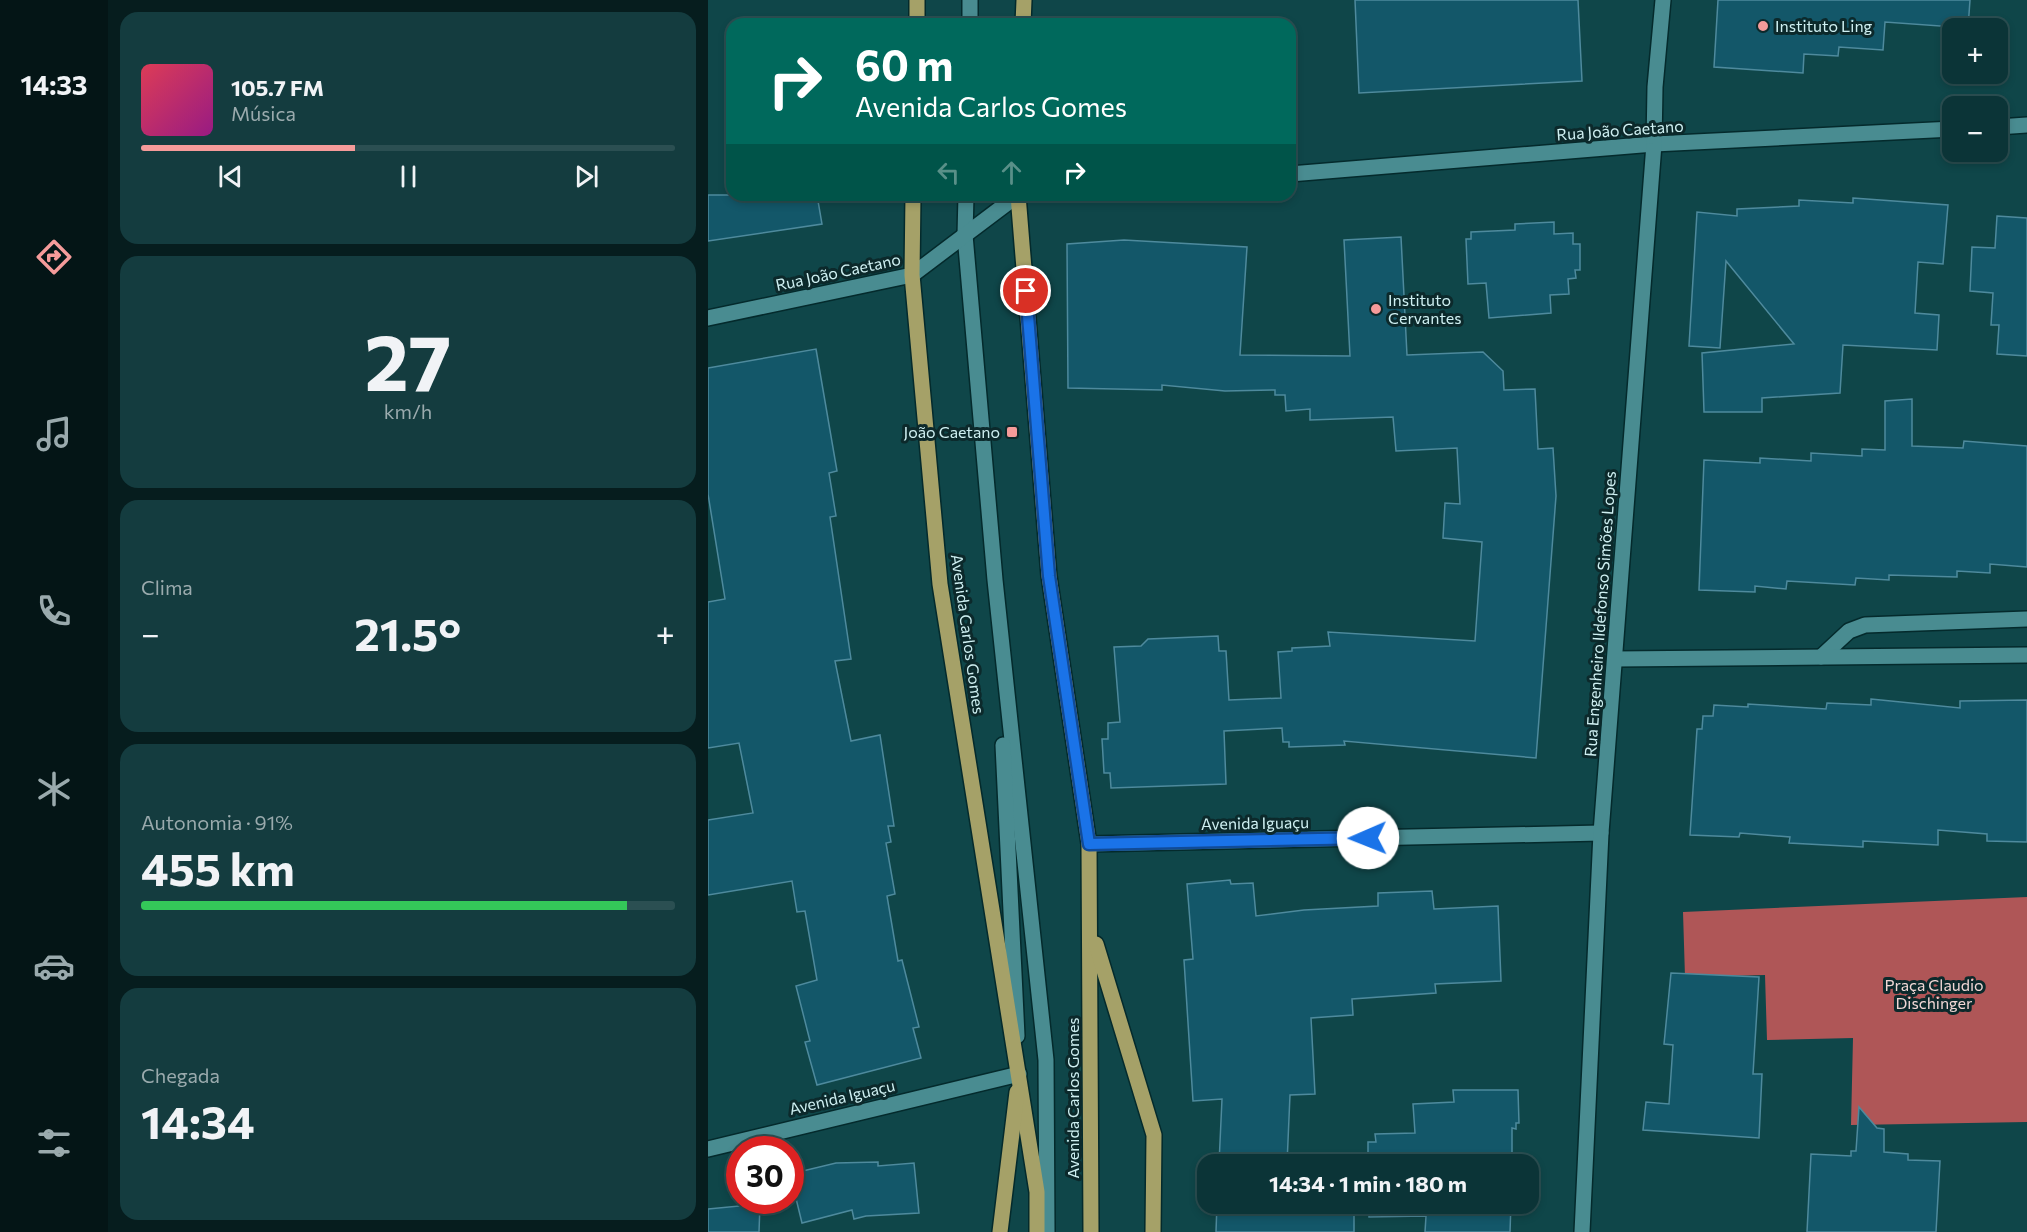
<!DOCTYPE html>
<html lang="pt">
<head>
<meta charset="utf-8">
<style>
  :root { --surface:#0b3437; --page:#143c3f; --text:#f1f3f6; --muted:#9aaaad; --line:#2b4f52; --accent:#f59b9a }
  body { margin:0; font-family:Commissioner,sans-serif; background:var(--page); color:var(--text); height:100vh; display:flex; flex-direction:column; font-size:22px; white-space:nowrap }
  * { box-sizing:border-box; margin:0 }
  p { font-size:20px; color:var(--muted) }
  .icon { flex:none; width:33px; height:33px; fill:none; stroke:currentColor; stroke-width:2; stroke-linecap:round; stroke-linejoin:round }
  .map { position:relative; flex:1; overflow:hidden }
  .details { display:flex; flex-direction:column; gap:12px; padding:12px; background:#061d1e; width:600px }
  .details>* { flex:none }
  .banner { position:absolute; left:18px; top:18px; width:570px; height:183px; border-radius:18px; box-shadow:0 3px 9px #0003,0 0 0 2px var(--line); background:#00695c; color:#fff; overflow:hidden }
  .fabs { position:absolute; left:1234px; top:18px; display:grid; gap:12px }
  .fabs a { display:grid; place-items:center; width:66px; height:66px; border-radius:12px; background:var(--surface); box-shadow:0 3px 9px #0003,0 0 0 2px var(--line); font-size:30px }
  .speed { position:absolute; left:18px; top:1136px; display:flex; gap:12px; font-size:30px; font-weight:700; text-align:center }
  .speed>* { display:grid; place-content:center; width:78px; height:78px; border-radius:50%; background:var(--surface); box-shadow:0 3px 9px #0003,0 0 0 2px var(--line); line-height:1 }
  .speed .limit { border:9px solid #d22; background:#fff; color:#111 }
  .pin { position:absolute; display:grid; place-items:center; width:51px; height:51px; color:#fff; margin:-26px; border:3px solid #fff; border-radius:50%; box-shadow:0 2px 6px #0007 }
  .me { position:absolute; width:66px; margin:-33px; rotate:269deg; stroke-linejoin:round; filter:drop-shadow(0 0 4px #0008) }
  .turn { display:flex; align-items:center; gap:21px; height:126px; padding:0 30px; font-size:27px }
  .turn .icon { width:78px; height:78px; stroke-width:2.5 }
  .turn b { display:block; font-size:42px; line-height:51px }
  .lanes { display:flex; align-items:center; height:57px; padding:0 30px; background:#0003; justify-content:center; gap:30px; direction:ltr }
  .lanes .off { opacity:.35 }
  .big { font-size:45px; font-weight:700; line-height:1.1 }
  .details .widget { flex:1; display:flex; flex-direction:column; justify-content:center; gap:9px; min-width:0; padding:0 21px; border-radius:18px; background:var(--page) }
  .details .dial { align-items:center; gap:0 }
  .dial b { font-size:78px; line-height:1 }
  .song { display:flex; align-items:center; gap:18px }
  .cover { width:72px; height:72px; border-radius:9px; background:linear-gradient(135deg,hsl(350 70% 55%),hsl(310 70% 35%)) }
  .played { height:6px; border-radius:3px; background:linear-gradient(90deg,var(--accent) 40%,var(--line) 40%) }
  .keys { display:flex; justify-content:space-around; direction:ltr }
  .heat { display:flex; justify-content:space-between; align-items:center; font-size:33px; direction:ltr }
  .charge { height:9px; border-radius:4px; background:linear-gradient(90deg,#34c759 91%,var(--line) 0) }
  .trip { position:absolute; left:489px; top:1154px; width:342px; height:60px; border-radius:18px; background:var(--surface); box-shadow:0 3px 9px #0003,0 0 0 2px var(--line); font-weight:700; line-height:60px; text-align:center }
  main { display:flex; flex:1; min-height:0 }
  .tab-bar { display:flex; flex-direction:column; width:108px; justify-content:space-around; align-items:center; background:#041516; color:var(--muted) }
  .tab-bar .icon { width:42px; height:42px }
  .tab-bar .on { color:var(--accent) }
  .tab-bar b { font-size:27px; color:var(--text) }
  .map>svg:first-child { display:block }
  .forest { fill:#af5657 }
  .building { fill:#135769; stroke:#4e8a9d; stroke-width:1.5 }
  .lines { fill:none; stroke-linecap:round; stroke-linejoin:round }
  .service-casing { stroke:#042a2c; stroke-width:18 }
  .minor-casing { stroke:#042a2c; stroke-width:18 }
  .tertiary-casing { stroke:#042a2c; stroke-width:18 }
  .primary-casing { stroke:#042a2c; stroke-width:18 }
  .service { stroke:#498c91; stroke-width:15 }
  .minor { stroke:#498c91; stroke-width:15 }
  .tertiary { stroke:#498c91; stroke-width:15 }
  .primary { stroke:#a5a168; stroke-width:15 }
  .route-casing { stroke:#114b97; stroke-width:15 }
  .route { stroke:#1a73e8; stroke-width:10 }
  .poi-dot { fill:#f59b9a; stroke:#0c292b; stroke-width:2 }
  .labels { text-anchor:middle; stroke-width:6; stroke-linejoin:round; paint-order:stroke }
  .poi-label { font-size:16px; fill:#cff0f2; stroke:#0c292b; text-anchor:start }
  .street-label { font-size:16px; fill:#cff0f2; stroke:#0c292b }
  .park-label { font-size:16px; fill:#f1d7d5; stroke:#0c292b }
</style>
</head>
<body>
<main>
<nav class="tab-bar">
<b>14:33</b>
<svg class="icon on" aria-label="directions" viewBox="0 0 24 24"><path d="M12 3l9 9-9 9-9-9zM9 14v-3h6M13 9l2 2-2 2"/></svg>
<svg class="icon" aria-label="music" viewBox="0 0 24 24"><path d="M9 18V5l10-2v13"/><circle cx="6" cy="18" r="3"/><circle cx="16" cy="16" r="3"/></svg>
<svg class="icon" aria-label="phone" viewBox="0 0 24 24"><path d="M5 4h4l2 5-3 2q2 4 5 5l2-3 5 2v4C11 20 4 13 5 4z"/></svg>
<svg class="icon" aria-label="climate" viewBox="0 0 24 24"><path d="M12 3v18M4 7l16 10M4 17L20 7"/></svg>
<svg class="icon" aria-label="car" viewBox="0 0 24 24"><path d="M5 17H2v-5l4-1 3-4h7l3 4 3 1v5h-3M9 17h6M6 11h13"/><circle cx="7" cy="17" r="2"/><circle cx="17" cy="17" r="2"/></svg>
<svg class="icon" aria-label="filters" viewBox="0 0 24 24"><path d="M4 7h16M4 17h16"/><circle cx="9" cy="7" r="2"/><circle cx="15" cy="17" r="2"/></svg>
</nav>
<section class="details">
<div class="widget">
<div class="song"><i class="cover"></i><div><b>105.7 FM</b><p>Música</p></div></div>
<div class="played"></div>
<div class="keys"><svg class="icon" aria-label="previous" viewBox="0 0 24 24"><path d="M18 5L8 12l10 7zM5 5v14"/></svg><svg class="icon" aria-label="pause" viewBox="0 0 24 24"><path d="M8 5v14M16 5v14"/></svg><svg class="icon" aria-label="next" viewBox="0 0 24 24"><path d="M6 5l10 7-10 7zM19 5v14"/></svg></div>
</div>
<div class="widget dial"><b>27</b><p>km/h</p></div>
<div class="widget"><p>Clima</p>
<div class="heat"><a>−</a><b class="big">21.5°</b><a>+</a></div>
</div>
<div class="widget"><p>Autonomia · 91%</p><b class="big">455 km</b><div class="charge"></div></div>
<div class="widget"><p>Chegada</p><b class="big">14:34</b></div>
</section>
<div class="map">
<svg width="1319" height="1232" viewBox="0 0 1319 1232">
  <rect width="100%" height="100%" fill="#0f4649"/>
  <polygon class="forest" points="1319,897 1319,1122 1143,1125 1145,1038 1059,1040 1057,975 977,977 975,912"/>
  <g class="building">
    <polygon points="647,0 870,0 874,81 651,93"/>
    <polygon points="1010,0 1262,0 1260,28 1177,22 1175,50 1131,47 1130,56 1096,54 1095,73 1006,67"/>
    <polygon points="0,195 109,195 114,224 0,241"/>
    <polygon points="1145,198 1240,205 1235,264 1210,262 1207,313 1231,315 1229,350 1135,345 1132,393 1054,398 1054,412 996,412 994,353 1086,344 1018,261 1012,348 981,346 989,212 1029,216 1029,209 1091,206 1091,200 1145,203"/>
    <polygon points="1289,216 1319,218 1319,356 1289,354 1291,325 1283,325 1285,293 1262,291 1264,247 1287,248"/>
    <polygon points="846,222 846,234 865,233 865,244 872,244 872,270 867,270 868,278 860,279 861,294 842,295 843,313 781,318 778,283 760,284 758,239 763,239 763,232 807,230 807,224"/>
    <polygon points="693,237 699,355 775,352 795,371 796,390 827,389 830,449 845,448 848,496 828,758 636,741 637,745 581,747 581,742 575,742 574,728 516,731 518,784 403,788 402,773 396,773 394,739 400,739 400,723 412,722 406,647 433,646 440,639 510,636 511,651 518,651 521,700 573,698 570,652 584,651 584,648 622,646 620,632 767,641 774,542 735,538 737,503 752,504 749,448 688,451 685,417 602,420 602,409 578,411 577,395 567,395 567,390 517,391 454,385 454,390 360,388 359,244 416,240 539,247 532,355 642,356 636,240"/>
    <polygon points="108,349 129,471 121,473 128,516 122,517 143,659 127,661 143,741 172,735 186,826 180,826 183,842 178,843 187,894 179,896 190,961 194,960 211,1027 205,1028 213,1058 109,1085 97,1042 102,1041 88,986 109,980 97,911 89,912 84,881 0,895 0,820 45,813 31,743 0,748 0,602 17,599 0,494 0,368"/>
    <polygon points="1204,399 1204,446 1255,448 1256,441 1319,446 1319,567 1282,564 1282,573 1249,571 1249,577 1181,575 1181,580 1148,578 1147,585 1079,581 1078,589 1047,586 1047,592 991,590 996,460 1052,463 1052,458 1103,461 1103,453 1154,456 1154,449 1177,450 1177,401"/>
    <polygon points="1163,699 1252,708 1252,701 1319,700 1319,842 1279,841 1279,834 1230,830 1230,845 1155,841 1155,847 1081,843 1082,837 1032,833 1031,837 982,835 989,729 994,729 995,716 1005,716 1006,705 1040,707 1040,704 1118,709 1119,703 1163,705"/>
    <polygon points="522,880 523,884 545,883 548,916 596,910 670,906 670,893 724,891 726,909 790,906 793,981 727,984 728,993 644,999 645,1015 603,1018 607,1094 582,1095 579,1164 511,1164 514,1099 485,1101 476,960 485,959 479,884"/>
    <polygon points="963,973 1051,977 1045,1074 1054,1074 1051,1138 935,1130 938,1102 961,1104 965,1045 956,1044"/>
    <polygon points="745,1090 810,1090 811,1123 808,1123 808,1129 804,1128 804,1164 660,1164 660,1142 668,1142 667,1134 707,1133 705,1104 746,1102"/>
    <polygon points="1151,1107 1169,1128 1176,1129 1176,1152 1200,1154 1200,1160 1232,1161 1228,1232 1099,1232 1103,1154 1143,1156 1143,1151 1148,1151"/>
    <polygon points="170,1162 170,1166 206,1163 211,1213 158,1216 146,1219 144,1210 94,1223 82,1174 128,1163"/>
    <polygon points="509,1203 646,1203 646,1232 508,1232"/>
    <polygon points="661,1203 803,1203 802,1232 717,1232 718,1216 661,1217"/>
    <polygon points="52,1204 51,1232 0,1232 0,1209"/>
  </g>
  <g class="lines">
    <defs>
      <g id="service">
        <polyline points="262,24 262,0"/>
        <polyline points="258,195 257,235 287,580 338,1060 339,1232"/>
        <polyline points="1113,657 1141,631 1157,625 1319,619"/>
        <polyline points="907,659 1319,655"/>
        <polyline points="295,745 309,1036"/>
      </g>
      <g id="minor">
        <polyline points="1290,127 1319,125"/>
        <polyline points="582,174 946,144 1245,129"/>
        <polyline points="381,844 893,833"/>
        <polyline points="0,1149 311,1074"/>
        <polyline points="874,1232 893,833 946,144 947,87 955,0"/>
      </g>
      <polyline id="tertiary" points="0,318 204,275 310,195"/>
      <g id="primary">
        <polyline points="209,24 209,0"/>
        <polyline points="315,24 316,0"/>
        <polyline points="205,195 204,275 232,584 329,1192 329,1232"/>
        <polyline points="310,195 341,576 381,844 383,1232"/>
        <polyline points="388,944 446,1135 445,1232"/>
        <polyline points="292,1232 309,1092"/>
      </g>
    </defs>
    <use href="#service" class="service-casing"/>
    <use href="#minor" class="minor-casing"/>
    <use href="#tertiary" class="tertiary-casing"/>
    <use href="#primary" class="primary-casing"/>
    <use href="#service" class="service"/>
    <use href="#minor" class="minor"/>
    <use href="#tertiary" class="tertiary"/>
    <use href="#primary" class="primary"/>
  </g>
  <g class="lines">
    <defs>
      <polyline id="route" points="318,291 341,576 381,844 660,838"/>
    </defs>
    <use href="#route" class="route-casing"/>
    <use href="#route" class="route"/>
  </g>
  <g class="poi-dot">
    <circle cx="1055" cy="26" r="6"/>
    <circle cx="668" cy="309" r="6"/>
    <rect x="298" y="426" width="12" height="12" rx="3"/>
  </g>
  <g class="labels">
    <g class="poi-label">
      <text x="1067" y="32">Instituto Ling</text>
      <text x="680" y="306">Instituto<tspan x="680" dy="18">Cervantes</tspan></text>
      <text x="292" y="438" text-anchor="end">João Caetano</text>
    </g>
    <g class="street-label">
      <text transform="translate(912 130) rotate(-4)" y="6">Rua João Caetano</text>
      <text transform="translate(130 272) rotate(-12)" y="6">Rua João Caetano</text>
      <text transform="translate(892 614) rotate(-86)" y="6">Rua Engenheiro Ildefonso Simões Lopes</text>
      <text transform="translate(260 634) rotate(82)" y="6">Avenida Carlos Gomes</text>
      <text transform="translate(547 823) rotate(-1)" y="6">Avenida Iguaçu</text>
      <text transform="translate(134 1097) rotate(-13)" y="6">Avenida Iguaçu</text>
      <text transform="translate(365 1098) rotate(-90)" y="6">Avenida Carlos Gomes</text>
    </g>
    <g class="park-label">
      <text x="1226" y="991">Praça Claudio<tspan x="1226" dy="18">Dischinger</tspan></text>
    </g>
  </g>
</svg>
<div class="fabs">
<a>+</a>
<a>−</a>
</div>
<div class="speed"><div class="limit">30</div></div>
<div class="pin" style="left:318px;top:291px;background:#d93025"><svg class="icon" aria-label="arrive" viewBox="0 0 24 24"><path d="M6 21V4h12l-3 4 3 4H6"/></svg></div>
<svg class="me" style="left:660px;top:838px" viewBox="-20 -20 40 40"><circle r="19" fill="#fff"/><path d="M0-13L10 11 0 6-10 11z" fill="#1a73e8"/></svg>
<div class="trip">14:34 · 1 min · 180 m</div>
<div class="banner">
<div class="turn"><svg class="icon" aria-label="right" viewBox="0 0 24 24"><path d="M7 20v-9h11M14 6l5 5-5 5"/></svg><div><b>60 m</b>Avenida Carlos Gomes</div></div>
<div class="lanes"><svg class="icon off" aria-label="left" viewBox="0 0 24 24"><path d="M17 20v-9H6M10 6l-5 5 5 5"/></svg><svg class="icon off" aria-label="ahead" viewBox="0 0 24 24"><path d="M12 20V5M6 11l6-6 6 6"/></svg><svg class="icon" aria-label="right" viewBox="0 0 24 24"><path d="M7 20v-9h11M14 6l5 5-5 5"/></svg></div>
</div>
</div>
</main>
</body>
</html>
